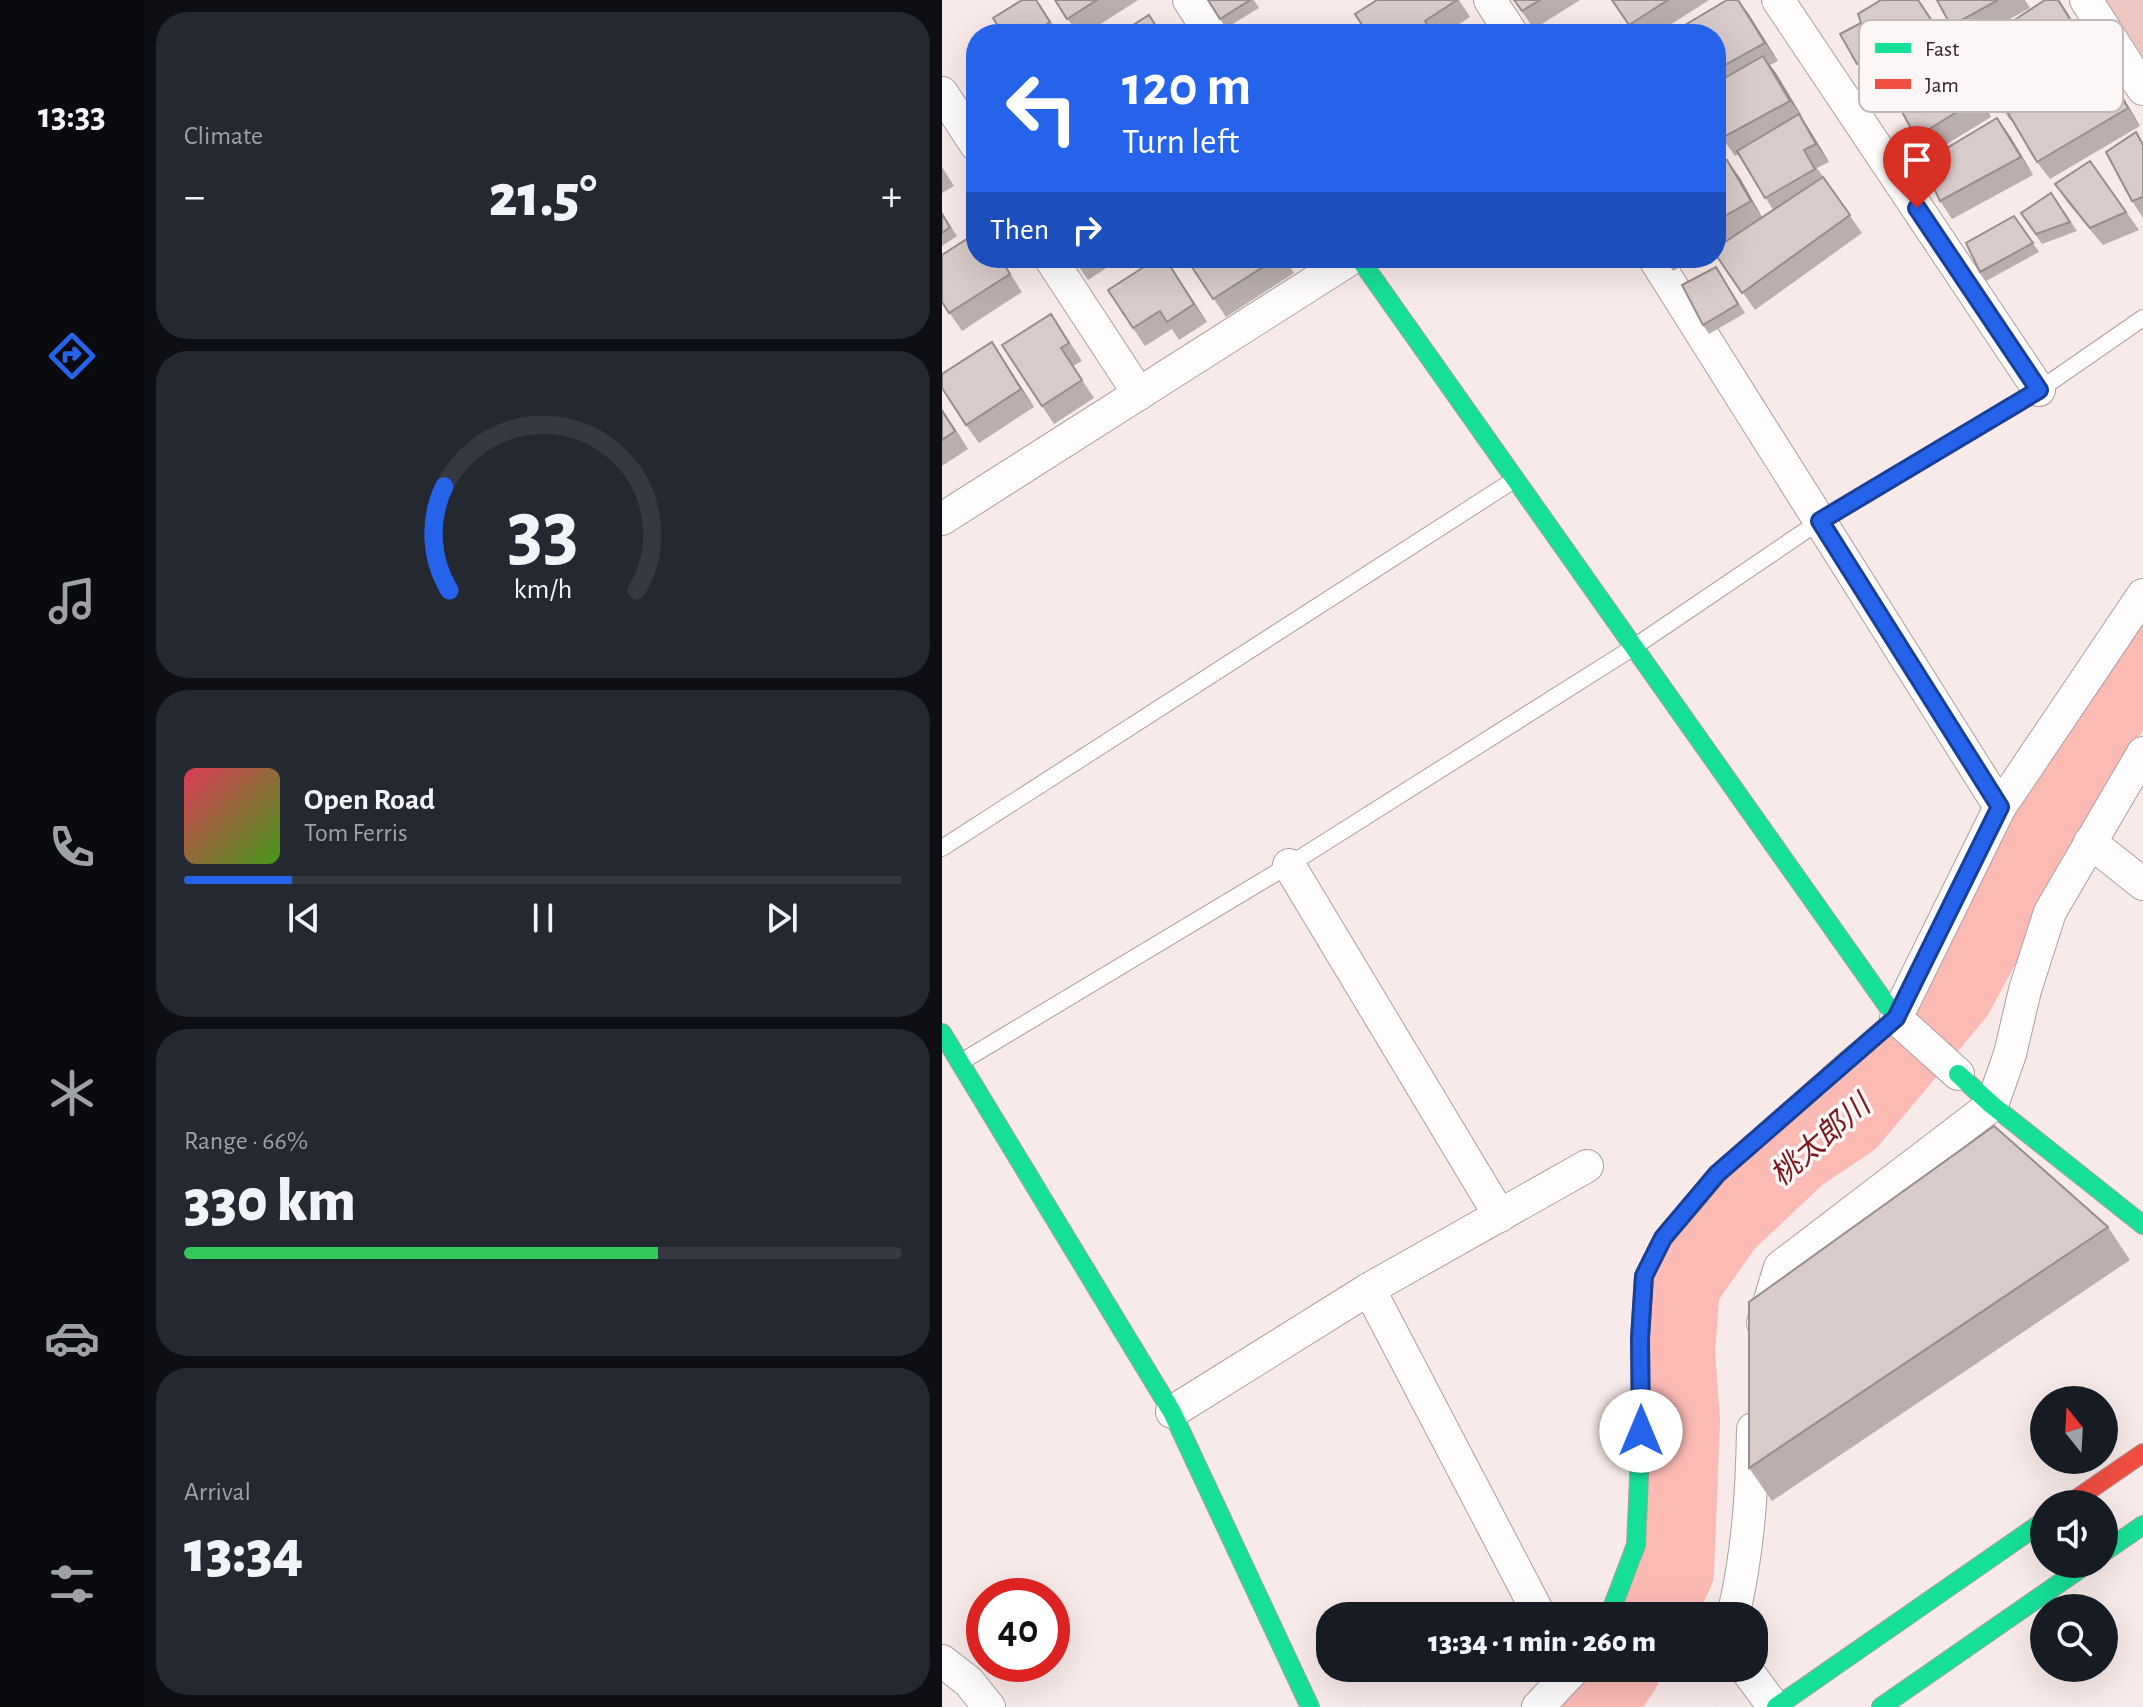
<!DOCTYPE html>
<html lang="en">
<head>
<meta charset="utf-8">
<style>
  :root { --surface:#171b24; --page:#242831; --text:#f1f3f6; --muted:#9ea1a6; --line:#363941; --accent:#2563eb }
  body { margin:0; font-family:"Alegreya Sans","Noto Sans JP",sans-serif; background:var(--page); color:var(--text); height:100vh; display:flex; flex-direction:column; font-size:30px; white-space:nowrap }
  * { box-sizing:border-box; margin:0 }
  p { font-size:26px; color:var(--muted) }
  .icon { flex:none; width:44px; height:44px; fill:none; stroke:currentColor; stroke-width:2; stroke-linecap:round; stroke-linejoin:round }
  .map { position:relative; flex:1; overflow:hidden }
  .panel { display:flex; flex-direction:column; gap:12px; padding:12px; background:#0d0f14; width:798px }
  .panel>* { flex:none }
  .banner { position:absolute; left:24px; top:24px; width:760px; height:244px; border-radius:32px; box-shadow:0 8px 32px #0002; background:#2563eb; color:#fff; overflow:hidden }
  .needle { width:52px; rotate:342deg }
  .buttons { position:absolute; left:1088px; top:1386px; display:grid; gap:16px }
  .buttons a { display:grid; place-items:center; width:88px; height:88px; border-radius:50%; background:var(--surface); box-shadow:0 8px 32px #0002; font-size:40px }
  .speed { position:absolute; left:24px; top:1578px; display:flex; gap:16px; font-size:40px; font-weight:700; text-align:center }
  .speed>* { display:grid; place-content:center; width:104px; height:104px; border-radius:50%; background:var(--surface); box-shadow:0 8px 32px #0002; line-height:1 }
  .speed .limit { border:12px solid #d22; background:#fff; color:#111 }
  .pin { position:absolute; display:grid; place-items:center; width:68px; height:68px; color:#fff; margin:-82px -34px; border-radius:50% 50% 50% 0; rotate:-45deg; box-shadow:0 0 8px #0007 }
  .pin .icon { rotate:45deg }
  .me { position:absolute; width:88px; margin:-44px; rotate:0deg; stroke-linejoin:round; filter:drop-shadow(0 0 6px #0008) }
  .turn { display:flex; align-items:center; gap:28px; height:168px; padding:0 24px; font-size:36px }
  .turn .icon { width:104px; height:104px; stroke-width:2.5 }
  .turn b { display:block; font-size:56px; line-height:68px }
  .then { display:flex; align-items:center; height:76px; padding:0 24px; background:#0003; gap:16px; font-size:30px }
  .big { font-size:60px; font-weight:800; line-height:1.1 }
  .panel .tile { flex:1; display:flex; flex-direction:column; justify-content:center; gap:12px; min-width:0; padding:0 28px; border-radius:32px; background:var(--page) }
  .panel .dial { align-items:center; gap:0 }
  .dial svg { height:208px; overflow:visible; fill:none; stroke:var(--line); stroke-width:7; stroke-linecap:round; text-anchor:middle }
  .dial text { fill:var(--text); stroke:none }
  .song { display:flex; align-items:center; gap:24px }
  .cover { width:96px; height:96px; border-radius:12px; background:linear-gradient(135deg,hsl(350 70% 55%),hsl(100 70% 35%)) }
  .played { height:8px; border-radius:4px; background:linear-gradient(90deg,var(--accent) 15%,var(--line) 15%) }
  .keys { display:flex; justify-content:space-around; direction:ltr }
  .heat { display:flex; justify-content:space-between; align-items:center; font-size:44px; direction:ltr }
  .charge { height:12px; border-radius:6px; background:linear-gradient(90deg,#34c759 66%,var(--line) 0) }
  .trip { position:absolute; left:374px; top:1602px; width:452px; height:80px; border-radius:32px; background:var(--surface); box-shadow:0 8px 32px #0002; font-weight:800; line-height:80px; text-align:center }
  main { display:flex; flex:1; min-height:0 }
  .menu { display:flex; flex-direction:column; width:144px; justify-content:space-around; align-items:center; background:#090b0e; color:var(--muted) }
  .menu .icon { width:56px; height:56px }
  .menu .active { color:var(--accent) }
  .menu b { font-size:36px; color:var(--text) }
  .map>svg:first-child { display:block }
  .green { fill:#edc6c2 }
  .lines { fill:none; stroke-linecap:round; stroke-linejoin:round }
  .river { stroke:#fcbab5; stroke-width:74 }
  .lane-casing { stroke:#aca09e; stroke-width:18 }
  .street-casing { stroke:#aca09e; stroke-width:34 }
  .fast-casing { stroke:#aca09e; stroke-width:20 }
  .jam-casing { stroke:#aca09e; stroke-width:20 }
  .lane { stroke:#fefcfc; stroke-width:16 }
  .street { stroke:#fefcfc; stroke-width:32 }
  .fast { stroke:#16e098; stroke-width:18 }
  .jam { stroke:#f24e42; stroke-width:18 }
  .wall { fill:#baafae }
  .shaded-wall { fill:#978e8d }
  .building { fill:#d8cbca; stroke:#978e8d; stroke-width:2 }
  .route-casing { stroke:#184099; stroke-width:20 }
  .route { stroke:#2563eb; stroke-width:14 }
  .labels { text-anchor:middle; stroke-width:7; stroke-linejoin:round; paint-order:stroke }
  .water-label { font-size:30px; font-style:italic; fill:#7d181c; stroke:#fdf6f6 }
  .key { fill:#fdf6f6; stroke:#c1b8b8; stroke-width:2 }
  .key-label { font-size:22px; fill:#342827 }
</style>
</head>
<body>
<main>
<nav class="menu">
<b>13:33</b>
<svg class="icon active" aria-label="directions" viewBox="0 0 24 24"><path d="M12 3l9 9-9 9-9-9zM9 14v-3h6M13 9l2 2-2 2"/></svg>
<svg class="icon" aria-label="music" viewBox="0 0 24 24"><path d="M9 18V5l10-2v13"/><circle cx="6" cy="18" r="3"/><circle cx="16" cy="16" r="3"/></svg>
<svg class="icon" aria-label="phone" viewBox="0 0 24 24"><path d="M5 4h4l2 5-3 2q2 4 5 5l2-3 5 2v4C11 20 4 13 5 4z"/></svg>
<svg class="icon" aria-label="climate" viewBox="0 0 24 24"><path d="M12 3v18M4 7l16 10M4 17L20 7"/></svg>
<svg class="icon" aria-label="car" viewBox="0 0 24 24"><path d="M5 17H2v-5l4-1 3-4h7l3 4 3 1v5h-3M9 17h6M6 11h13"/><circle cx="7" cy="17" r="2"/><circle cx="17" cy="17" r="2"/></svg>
<svg class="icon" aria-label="filters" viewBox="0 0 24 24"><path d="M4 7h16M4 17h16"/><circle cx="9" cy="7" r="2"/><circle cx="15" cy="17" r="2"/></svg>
</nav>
<section class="panel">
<div class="tile"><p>Climate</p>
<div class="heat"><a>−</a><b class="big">21.5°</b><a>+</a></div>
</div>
<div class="tile dial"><svg viewBox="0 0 100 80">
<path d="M14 69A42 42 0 1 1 86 69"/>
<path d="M14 69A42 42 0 0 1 12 29" stroke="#2563eb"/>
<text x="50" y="56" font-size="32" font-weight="700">33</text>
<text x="50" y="72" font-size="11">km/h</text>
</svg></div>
<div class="tile">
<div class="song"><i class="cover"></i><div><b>Open Road</b><p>Tom Ferris</p></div></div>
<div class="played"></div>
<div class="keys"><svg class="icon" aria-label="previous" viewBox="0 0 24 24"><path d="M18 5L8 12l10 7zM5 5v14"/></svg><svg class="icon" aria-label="pause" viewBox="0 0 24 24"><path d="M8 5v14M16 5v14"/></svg><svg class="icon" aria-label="next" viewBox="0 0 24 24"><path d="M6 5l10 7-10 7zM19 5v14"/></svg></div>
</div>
<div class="tile"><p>Range · 66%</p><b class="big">330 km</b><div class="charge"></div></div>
<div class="tile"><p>Arrival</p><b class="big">13:34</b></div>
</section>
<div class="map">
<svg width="1201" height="1707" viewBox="0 0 1201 1707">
  <rect width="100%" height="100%" fill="#f8eae8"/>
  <polygon class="green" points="1144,0 1201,0 1201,89"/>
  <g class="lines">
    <g class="river">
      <polyline points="714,1616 735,1572 741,1421 736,1352 741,1286 785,1224 857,1156 909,1121 1014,996 1085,866 1121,790 1201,660"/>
      <polyline points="651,1707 672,1684 683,1668"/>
    </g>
    <defs>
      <g id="lane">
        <polyline points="0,848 572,480"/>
        <polyline points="19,1062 347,865 692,647 878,521 1097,390 1201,318"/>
      </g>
      <g id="street">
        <polyline points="247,0 269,34"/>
        <polyline points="548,0 570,34"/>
        <polyline points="836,0 1097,390"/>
        <polyline points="1144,0 1201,89"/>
        <polyline points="0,93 34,145"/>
        <polyline points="108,258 197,394"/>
        <polyline points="712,258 1058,807"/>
        <polyline points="0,519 410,258"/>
        <polyline points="1148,842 1201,884"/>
        <polyline points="347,865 558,1216"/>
        <polyline points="1016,1074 954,1018 1058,807 1201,595"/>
        <polyline points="427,1289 598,1616"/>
        <polyline points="821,1323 838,1267 1050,1105 1068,1054 1083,990 1108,912 1201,753"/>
        <polyline points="230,1412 427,1289 645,1166"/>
        <path d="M791,1616C806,1555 810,1492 811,1429"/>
        <polyline points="0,1661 27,1682 47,1707"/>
        <polyline points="803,1668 832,1707"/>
        <polyline points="596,1707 633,1668"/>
      </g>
      <g id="fast">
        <polyline points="417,258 954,1018 906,1059"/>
        <polyline points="0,1033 230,1412 368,1707"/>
        <polyline points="1016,1074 1050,1105 1201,1225"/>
        <polyline points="1162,1552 1201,1525"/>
        <polyline points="667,1616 694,1545 699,1431 698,1338 702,1276 721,1238 757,1196"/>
        <polyline points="834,1707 1102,1521"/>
        <polyline points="939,1707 1145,1564"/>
      </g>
      <g id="jam">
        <polyline points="757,1196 775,1174 906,1059"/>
        <polyline points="1127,1504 1201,1453"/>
      </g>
    </defs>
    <use href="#lane" class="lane-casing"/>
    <use href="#street" class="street-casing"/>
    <use href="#fast" class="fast-casing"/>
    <use href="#jam" class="jam-casing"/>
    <use href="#lane" class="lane"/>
    <use href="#street" class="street"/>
    <use href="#fast" class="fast"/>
    <use href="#jam" class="jam"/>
  </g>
  <g class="wall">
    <polygon points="95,0 115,31 110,34 61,34"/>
    <polygon points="113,0 196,0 143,34 136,34"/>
    <polygon points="266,0 312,0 317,8 284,28"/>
    <polygon points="435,0 517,0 528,17 502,34 426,34"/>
    <polygon points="572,0 638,0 592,29"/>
    <polygon points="670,0 767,0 714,34 693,34"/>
    <polygon points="976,0 1012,54 1011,55 1022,70 1049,117 987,155 974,137 987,68 965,80 953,68 927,82 915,64"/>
    <polygon points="995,0 1083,0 1088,8 1022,44 1009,26"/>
    <polygon points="1117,0 1151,54 1165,70 1198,126 1108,179 1095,162 1070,119 1068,120 1056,102 1065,22 1103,82 1111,77 1074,19"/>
    <polygon points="806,13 836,61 828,65 887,162 875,168 920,233 813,310 774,255 791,236 774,246 774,167 798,178 820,217 831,210 797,154 793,156 774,129 774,34"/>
    <polygon points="1055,118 1068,136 1091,175 1010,219 998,201"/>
    <polygon points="1194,132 1201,143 1201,218 1190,201"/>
    <polygon points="1148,161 1197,230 1161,245 1125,202 1113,184"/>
    <polygon points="0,167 12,186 0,193"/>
    <polygon points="1109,193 1135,231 1100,244 1079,213"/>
    <polygon points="0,213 15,236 0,246"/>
    <polygon points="1072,216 1097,252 1044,281 1038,272"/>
    <polygon points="34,258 58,258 80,292 20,331 0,302"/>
    <polygon points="131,258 180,258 146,280"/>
    <polygon points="244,258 343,258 352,273 284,317"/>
    <polygon points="722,258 754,258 731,271"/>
    <polygon points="774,267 803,313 767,334 761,325"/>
    <polygon points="233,273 265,322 237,340 230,329 203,346 191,328"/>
    <polygon points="121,332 140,361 131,366 152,398 112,424 100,406"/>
    <polygon points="50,342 92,407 37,443 24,425"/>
    <polygon points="0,409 26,449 0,466"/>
    <polygon points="1166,1227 1188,1260 830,1501 807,1468"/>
  </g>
  <g class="shaded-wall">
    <polygon points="796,0 806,13 836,61 823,43"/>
    <polygon points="1117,0 1125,12 1156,63 1144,45"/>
    <polygon points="1065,22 1077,40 1111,93 1098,75"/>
    <polygon points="1009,53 1022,70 1049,117 1036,99"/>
    <polygon points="1153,53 1165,70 1198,126 1186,108"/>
    <polygon points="821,56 834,73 861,118 848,101"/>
    <polygon points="857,114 869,132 887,162 874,144"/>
    <polygon points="1055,118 1068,136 1091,175 1079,157"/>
    <polygon points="785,160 798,178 821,219 809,201"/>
    <polygon points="223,258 233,273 265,322 252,304"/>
    <polygon points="50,342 62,360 92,407 79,389"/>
    <polygon points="0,409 26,449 0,411"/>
  </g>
  <g class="building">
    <polygon points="80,0 94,0 108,22 89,34 61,34 51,18"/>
    <polygon points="113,0 155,0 125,19"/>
    <polygon points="266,0 308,0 278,19"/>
    <polygon points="435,0 515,0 483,21 492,34 426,34 413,14"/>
    <polygon points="572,0 598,0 580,11"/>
    <polygon points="670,0 726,0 687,25"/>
    <polygon points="785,0 796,0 823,43 774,70 774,34 728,34"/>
    <polygon points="939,0 976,0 1000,36 952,62 941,50 915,64 898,34 919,23 916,14"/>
    <polygon points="995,0 1056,0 1009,26"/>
    <polygon points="1103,0 1116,0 1144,45 1107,72 1074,19"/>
    <polygon points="207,15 219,34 177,34"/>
    <polygon points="1009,53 1036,99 974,137 950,94"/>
    <polygon points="1153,53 1186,108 1095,162 1062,106"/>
    <polygon points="821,56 848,101 780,138 774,129 774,83"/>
    <polygon points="857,114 874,144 862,150 873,169 823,198 795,151"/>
    <polygon points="1055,118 1079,157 998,201 980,163"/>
    <polygon points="1194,132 1201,145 1201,197 1190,201 1164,152"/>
    <polygon points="785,160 809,201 774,221 774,167"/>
    <polygon points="1148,161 1184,212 1148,228 1113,184"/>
    <polygon points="881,177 908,215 800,293 774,255 774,248"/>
    <polygon points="1109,193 1128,222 1094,234 1079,213"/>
    <polygon points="0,214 8,227 0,233"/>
    <polygon points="1072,216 1091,243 1038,272 1024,243"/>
    <polygon points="34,233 34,258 58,258 68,274 7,313 0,302 0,255"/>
    <polygon points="216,258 223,258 252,304 225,322 218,311 191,328 166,290"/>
    <polygon points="244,258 335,258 271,299"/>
    <polygon points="774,267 796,304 761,325 740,285"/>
    <polygon points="109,314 127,343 119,348 140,380 100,406 60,345"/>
    <polygon points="50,342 79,389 24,425 0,388 0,374"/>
    <polygon points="0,411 13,431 0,440"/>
    <polygon points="1052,1126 1166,1227 807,1468 807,1302"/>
  </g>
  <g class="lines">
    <defs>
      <polyline id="route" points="699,1431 698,1338 702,1276 721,1238 775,1174 954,1018 1058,807 878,521 1097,390 975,208"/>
    </defs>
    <use href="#route" class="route-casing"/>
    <use href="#route" class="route"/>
  </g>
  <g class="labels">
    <g class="water-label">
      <text transform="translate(878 1140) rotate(-41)" y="10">桃太郎川</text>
    </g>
  </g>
  <rect x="917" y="20" width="264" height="92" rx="12" class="key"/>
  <rect x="933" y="43" width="36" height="10" fill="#16e098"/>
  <rect x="933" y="79" width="36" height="10" fill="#f24e42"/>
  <g class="key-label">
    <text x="983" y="56">Fast</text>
    <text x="983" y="92">Jam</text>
  </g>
</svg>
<div class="buttons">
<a><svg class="needle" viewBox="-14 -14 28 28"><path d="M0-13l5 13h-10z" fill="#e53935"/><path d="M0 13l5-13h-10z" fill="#9ea1a6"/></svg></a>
<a><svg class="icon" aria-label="sound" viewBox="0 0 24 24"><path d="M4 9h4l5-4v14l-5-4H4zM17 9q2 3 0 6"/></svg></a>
<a><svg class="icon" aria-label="search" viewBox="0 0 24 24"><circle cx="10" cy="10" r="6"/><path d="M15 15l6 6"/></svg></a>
</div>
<div class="speed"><div class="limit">40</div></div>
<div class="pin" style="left:975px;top:208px;background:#d93025"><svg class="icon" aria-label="arrive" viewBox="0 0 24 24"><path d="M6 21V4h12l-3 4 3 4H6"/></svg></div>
<svg class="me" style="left:699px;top:1431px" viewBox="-20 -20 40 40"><circle r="19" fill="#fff"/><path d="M0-13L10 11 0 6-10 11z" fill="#2563eb"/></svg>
<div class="trip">13:34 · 1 min · 260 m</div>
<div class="banner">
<div class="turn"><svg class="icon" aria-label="left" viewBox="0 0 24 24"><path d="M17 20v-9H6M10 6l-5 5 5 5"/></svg><div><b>120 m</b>Turn left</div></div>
<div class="then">Then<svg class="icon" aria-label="right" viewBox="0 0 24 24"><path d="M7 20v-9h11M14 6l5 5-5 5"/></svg></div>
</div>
</div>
</main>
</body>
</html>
